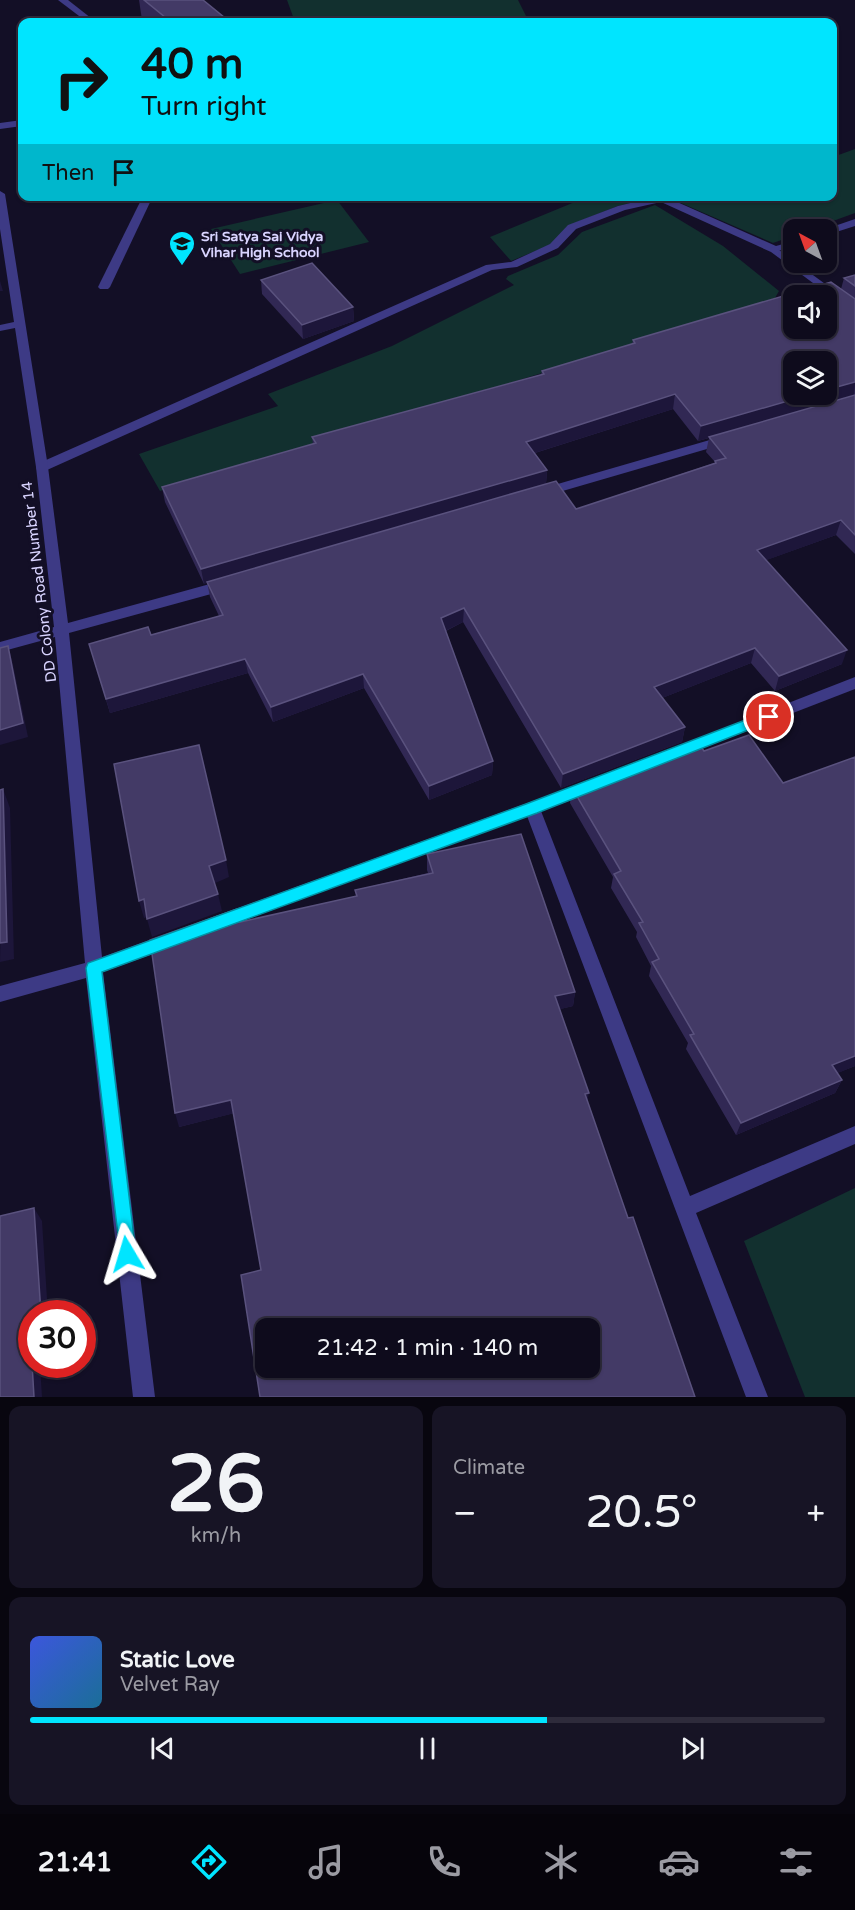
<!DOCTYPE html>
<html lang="en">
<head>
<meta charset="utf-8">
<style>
  :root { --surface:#0e0b1c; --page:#171425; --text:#f1f3f6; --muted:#9b9ba3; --line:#2e2b3b; --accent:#00e5ff }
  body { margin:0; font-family:"Varela Round",sans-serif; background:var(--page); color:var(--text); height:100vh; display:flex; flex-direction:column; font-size:22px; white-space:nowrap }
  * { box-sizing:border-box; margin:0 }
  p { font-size:20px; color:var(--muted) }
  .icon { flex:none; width:33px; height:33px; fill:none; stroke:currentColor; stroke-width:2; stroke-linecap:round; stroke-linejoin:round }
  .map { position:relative; height:1397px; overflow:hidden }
  .drawer { display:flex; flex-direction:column; gap:9px; padding:9px; background:#08060f; flex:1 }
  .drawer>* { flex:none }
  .hud { position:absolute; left:18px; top:18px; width:819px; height:183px; border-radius:12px; box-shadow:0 2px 4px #0004,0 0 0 2px var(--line); background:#00e5ff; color:#111; overflow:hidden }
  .needle { width:39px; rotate:319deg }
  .tools { position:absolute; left:783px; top:219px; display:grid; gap:12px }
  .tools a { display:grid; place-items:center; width:54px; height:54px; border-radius:12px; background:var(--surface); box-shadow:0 2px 4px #0004,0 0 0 2px var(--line); font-size:30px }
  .speed { position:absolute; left:18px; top:1300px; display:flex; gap:12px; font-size:30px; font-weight:700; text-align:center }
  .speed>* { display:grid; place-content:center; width:78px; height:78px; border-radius:50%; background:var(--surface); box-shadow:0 2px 4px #0004,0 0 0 2px var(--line); line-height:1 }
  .speed .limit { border:9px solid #d22; background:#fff; color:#111 }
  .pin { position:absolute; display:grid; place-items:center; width:51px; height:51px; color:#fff; margin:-26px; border:3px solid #fff; border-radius:50%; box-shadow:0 2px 6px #0007 }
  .me { position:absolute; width:66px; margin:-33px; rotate:353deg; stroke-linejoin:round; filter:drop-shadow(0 0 4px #0008) }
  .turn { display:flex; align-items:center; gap:21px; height:126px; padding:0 24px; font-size:27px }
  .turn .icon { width:78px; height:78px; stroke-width:2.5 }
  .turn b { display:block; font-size:42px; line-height:51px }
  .then { display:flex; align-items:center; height:57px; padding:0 24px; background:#0003; gap:12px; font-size:22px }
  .big { font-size:45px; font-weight:600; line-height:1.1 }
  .drawer .widget { flex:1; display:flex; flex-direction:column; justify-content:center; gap:9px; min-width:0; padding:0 21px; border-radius:12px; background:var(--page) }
  .drawer .dial { align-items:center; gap:0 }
  .dial b { font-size:78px; line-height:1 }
  .song { display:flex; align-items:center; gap:18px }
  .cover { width:72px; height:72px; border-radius:9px; background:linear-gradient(135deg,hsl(230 70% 55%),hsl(200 70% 35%)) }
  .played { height:6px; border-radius:3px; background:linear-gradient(90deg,var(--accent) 65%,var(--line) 65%) }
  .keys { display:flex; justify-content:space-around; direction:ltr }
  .heat { display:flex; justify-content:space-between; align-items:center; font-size:33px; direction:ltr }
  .drawer .tiles { flex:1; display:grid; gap:9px; grid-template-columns:1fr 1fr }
  .widget:last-child { grid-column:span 2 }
  .trip { position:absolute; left:255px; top:1318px; width:345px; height:60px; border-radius:12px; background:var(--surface); box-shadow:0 2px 4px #0004,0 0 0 2px var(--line); font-weight:600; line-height:60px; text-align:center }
  .menu { display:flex; height:96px; justify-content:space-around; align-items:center; background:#06040b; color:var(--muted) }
  .menu .icon { width:42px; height:42px }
  .menu .current { color:var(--accent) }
  .menu b { font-size:27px; color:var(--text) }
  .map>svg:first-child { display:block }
  .green { fill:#12302f }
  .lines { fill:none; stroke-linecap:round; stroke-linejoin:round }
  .service { fill:#3d3a85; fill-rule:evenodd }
  .pedestrian { fill:#3d3a85; fill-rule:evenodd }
  .minor { fill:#3d3a85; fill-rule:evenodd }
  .wall { fill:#312854; fill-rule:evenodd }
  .shaded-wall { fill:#1d163a }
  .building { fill:#433a66; stroke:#5a527e; stroke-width:1.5; fill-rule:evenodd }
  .route { fill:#00e5ff; stroke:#0095a6; stroke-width:1.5 }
  .labels { text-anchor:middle; stroke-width:6; stroke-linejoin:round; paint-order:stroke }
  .far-poi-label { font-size:14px; font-weight:bold; fill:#d9d4ff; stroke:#130f26; text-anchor:start }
  .street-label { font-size:15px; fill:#d9d4ff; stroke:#130f26 }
</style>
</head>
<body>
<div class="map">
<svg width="855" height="1397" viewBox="0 0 855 1397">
  <rect width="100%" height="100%" fill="#130f26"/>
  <g class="green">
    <polygon points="287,0 518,0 529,22 295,22"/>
    <polygon points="855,149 855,213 811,229 794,230 793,236 773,243 667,197 832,196 833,157"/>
    <polygon points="587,197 656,197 618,206 570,225 550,245 511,261 490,237"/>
    <polygon points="337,200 369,242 240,274 211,229"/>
    <polygon points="655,205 723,246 779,291 775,298 568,365 160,491 139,454 278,406 268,394 392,346 514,285 506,279 508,276 558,255 582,232"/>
    <polygon points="855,1188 855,1397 805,1397 744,1241"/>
  </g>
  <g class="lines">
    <g class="service">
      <polygon points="58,0 68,0 96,22 87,22"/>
      <polygon points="22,120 22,126 0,129 0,123"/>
      <polygon points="143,196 153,196 110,287 108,289 100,289 98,287"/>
    </g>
    <g class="pedestrian">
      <polygon points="659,196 666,197 776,246 794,241 794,248 771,252 661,202 625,210 576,229 558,248 517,267 492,270 47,470 37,470 36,467 37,464 486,265 511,262 550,244 568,225 618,206"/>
      <polygon points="855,219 855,226 830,234 826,235 826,230 823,230"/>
    </g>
    <g class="minor">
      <polygon points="0,191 5,194 48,467 68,623 228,579 235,584 233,588 69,633 102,957 169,933 175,936 178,941 175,946 103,972 155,1397 133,1397 86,978 0,1002 0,986 85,963 55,637 0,652 0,642 54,627 36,467 15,328 0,331 0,325 14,322 0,229"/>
      <polygon points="775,247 855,306 855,314 771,252 771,248"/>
      <polygon points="727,435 731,436 731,442 542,497 535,493 537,490"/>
      <polygon points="855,677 855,689 685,755 675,755 672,751 675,747"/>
      <polygon points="588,781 594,782 596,787 594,792 541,811 690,1196 855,1126 855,1144 696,1213 768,1397 746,1397 527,816 219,929 213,927 210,922 213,917"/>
    </g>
  </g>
  <g class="wall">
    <polygon points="139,0 203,0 230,22 146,22 142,20"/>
    <path d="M855,275V554L836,535L766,560L842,664L775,691L751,663L662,698L685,727L682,742L561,788L463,622L446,631L493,761L492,775L429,800L364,688L273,722L248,673L110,713L89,644L151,635L219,616L210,597L207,582L204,584L165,502L162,487L313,444L312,437L541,375L542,371L632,344L633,340L841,289L844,278ZM673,409L698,441L709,438L706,452L715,462L714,463L576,509L546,484L547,470L535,453Z"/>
    <polygon points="261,280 353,307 354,321 303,339 262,294"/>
    <polygon points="704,751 783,783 855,757 855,1066 837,1073 842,1080 835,1093 736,1135 686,1049 688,1043 649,976 651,966 636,937 637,932 611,888 613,877 570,803 572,788"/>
    <polygon points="427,854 575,992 573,1006 560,1009 587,1102 628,1218 695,1397 261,1270 234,1113 179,1127 240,922 356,896 355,890 428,873 427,870"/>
  </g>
  <g class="shaded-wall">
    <polygon points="0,281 3,291 0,291"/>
    <polygon points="353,307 354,321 303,339 302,325"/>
    <polygon points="855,382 854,396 698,441 701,426 812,394 826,394 826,390"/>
    <polygon points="675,394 673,409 525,456 526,442"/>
    <polygon points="547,470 546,485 204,584 201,569"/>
    <polygon points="841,520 836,535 753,565 757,550"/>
    <polygon points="464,608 463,622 441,633 441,618"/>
    <polygon points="8,646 12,660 28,737 0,745 0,730"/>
    <polygon points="755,648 751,663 652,702 654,687"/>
    <polygon points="847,650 842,664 775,691 779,676"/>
    <polygon points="245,659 248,673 110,713 106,699"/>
    <polygon points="363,674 364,688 273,722 271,707"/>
    <polygon points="685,727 682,742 561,788 563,774"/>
    <polygon points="493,761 492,775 429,800 429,786"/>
    <polygon points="3,789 10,808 14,959 0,962"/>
    <polygon points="226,860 229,877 213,884 209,866"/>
    <polygon points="218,894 222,911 152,937 147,919"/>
    <polygon points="144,899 149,917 144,918 139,901"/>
    <polygon points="575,992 573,1006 553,1011 555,996"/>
    <polygon points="855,1056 855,1066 826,1078 832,1065"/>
    <polygon points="842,1080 835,1093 736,1135 741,1123"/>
    <polygon points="589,1093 586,1107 585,1094"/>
    <polygon points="231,1100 235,1113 179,1127 175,1113"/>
    <polygon points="34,1208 42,1221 48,1314 41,1314"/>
    <polygon points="32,1365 40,1365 42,1397 34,1397"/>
  </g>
  <g class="building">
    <polygon points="144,0 203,0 230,22 171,22"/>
    <polygon points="312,263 353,307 302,325 261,280"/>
    <polygon points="855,275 855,286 844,278"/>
    <path d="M831,282L855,299V382L826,390V362H794V394H812L701,426L675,394L526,442L547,470L201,569L162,487L316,443L312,437L544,374L542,371L635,343L633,340ZM794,296H826V328H794Z"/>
    <polygon points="855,395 855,535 841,520 757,550 847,650 779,676 755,648 654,687 685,727 563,774 464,608 441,618 493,761 429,786 363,674 271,707 245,659 106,699 89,644 148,627 151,635 223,615 207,582 556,481 576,509 716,463 715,461 726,458 709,437"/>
    <polygon points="8,646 23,723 0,730 0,648"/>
    <polygon points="749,735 783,783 855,757 855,1056 832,1065 842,1080 741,1123 690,1035 694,1034 652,962 659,959 639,923 643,922 614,874 621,871 572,788 696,740 704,751"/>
    <polygon points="199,745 226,860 209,866 218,894 147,919 144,899 139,901 114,764"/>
    <polygon points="3,789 7,942 0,943 0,790"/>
    <path d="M521,834L575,992L555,996L589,1093L585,1094L628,1218L633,1217L695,1397H260L241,1275L261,1270L231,1100L175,1113L150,940L237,909L240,922L357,896L355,890L433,873L427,854ZM266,1329H590V1368H266Z"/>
    <polygon points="34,1208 41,1314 32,1314 32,1346 31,1346 34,1397 0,1397 0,1216"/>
  </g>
  <polygon class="route" points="769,711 776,717 774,720 537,813 102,972 136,1254 134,1260 127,1263 121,1260 86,968 88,963 526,804"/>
  <defs>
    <symbol id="school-pin" viewBox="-11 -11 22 30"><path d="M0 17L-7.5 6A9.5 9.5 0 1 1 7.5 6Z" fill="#00e5ff" stroke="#130f26"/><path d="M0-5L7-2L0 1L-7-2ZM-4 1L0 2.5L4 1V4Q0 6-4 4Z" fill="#111"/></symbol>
  </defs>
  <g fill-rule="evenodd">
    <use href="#school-pin" x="167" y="229" width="30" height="40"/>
  </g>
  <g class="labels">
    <g class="far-poi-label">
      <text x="201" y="241">Sri Satya Sai Vidya<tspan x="201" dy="16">Vihar High School</tspan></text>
    </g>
    <g class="street-label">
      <text transform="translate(39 582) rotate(-97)" y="5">DD Colony Road Number 14</text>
    </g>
  </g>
</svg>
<div class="tools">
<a><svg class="needle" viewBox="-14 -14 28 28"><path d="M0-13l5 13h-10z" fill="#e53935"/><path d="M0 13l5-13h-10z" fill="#9b9ba3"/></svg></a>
<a><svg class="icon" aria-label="sound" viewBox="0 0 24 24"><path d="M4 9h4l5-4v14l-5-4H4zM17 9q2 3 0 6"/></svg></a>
<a><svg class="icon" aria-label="layers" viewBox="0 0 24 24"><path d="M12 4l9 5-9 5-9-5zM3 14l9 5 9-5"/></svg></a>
</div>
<div class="speed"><div class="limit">30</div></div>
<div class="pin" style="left:769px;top:717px;background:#d93025"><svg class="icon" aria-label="arrive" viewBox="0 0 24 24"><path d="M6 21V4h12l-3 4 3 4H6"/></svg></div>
<svg class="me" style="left:127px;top:1254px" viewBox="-20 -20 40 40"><path d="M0-17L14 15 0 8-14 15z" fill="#00e5ff" stroke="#fff" stroke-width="4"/></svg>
<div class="trip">21:42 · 1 min · 140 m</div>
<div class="hud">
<div class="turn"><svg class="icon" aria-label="right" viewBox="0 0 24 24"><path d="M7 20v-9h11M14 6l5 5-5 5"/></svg><div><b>40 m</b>Turn right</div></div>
<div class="then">Then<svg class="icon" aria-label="arrive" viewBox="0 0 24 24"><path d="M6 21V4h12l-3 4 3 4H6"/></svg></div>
</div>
</div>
<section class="drawer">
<div class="tiles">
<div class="widget dial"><b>26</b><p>km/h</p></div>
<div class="widget"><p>Climate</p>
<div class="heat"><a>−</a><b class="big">20.5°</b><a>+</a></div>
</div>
<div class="widget">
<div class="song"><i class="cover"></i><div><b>Static Love</b><p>Velvet Ray</p></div></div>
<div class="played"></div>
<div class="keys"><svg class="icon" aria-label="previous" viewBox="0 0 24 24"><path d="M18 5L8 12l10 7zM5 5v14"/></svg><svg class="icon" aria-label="pause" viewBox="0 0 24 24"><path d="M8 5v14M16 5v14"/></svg><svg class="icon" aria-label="next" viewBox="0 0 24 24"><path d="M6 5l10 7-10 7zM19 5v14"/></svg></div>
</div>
</div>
</section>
<nav class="menu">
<b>21:41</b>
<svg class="icon current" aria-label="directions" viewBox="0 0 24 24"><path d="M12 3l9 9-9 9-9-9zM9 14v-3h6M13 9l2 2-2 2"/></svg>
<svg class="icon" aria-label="music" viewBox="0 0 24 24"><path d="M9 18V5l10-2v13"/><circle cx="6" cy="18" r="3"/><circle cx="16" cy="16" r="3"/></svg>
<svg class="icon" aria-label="phone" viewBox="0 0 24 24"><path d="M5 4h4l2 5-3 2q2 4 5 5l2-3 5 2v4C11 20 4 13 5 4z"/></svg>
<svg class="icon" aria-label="climate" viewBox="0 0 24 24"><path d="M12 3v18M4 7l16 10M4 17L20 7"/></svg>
<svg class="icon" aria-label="car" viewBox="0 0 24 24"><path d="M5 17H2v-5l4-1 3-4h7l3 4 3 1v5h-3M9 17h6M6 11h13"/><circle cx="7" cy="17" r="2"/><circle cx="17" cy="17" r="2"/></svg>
<svg class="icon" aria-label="filters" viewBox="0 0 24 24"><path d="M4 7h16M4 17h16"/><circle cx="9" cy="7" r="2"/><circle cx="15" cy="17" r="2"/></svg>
</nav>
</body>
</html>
